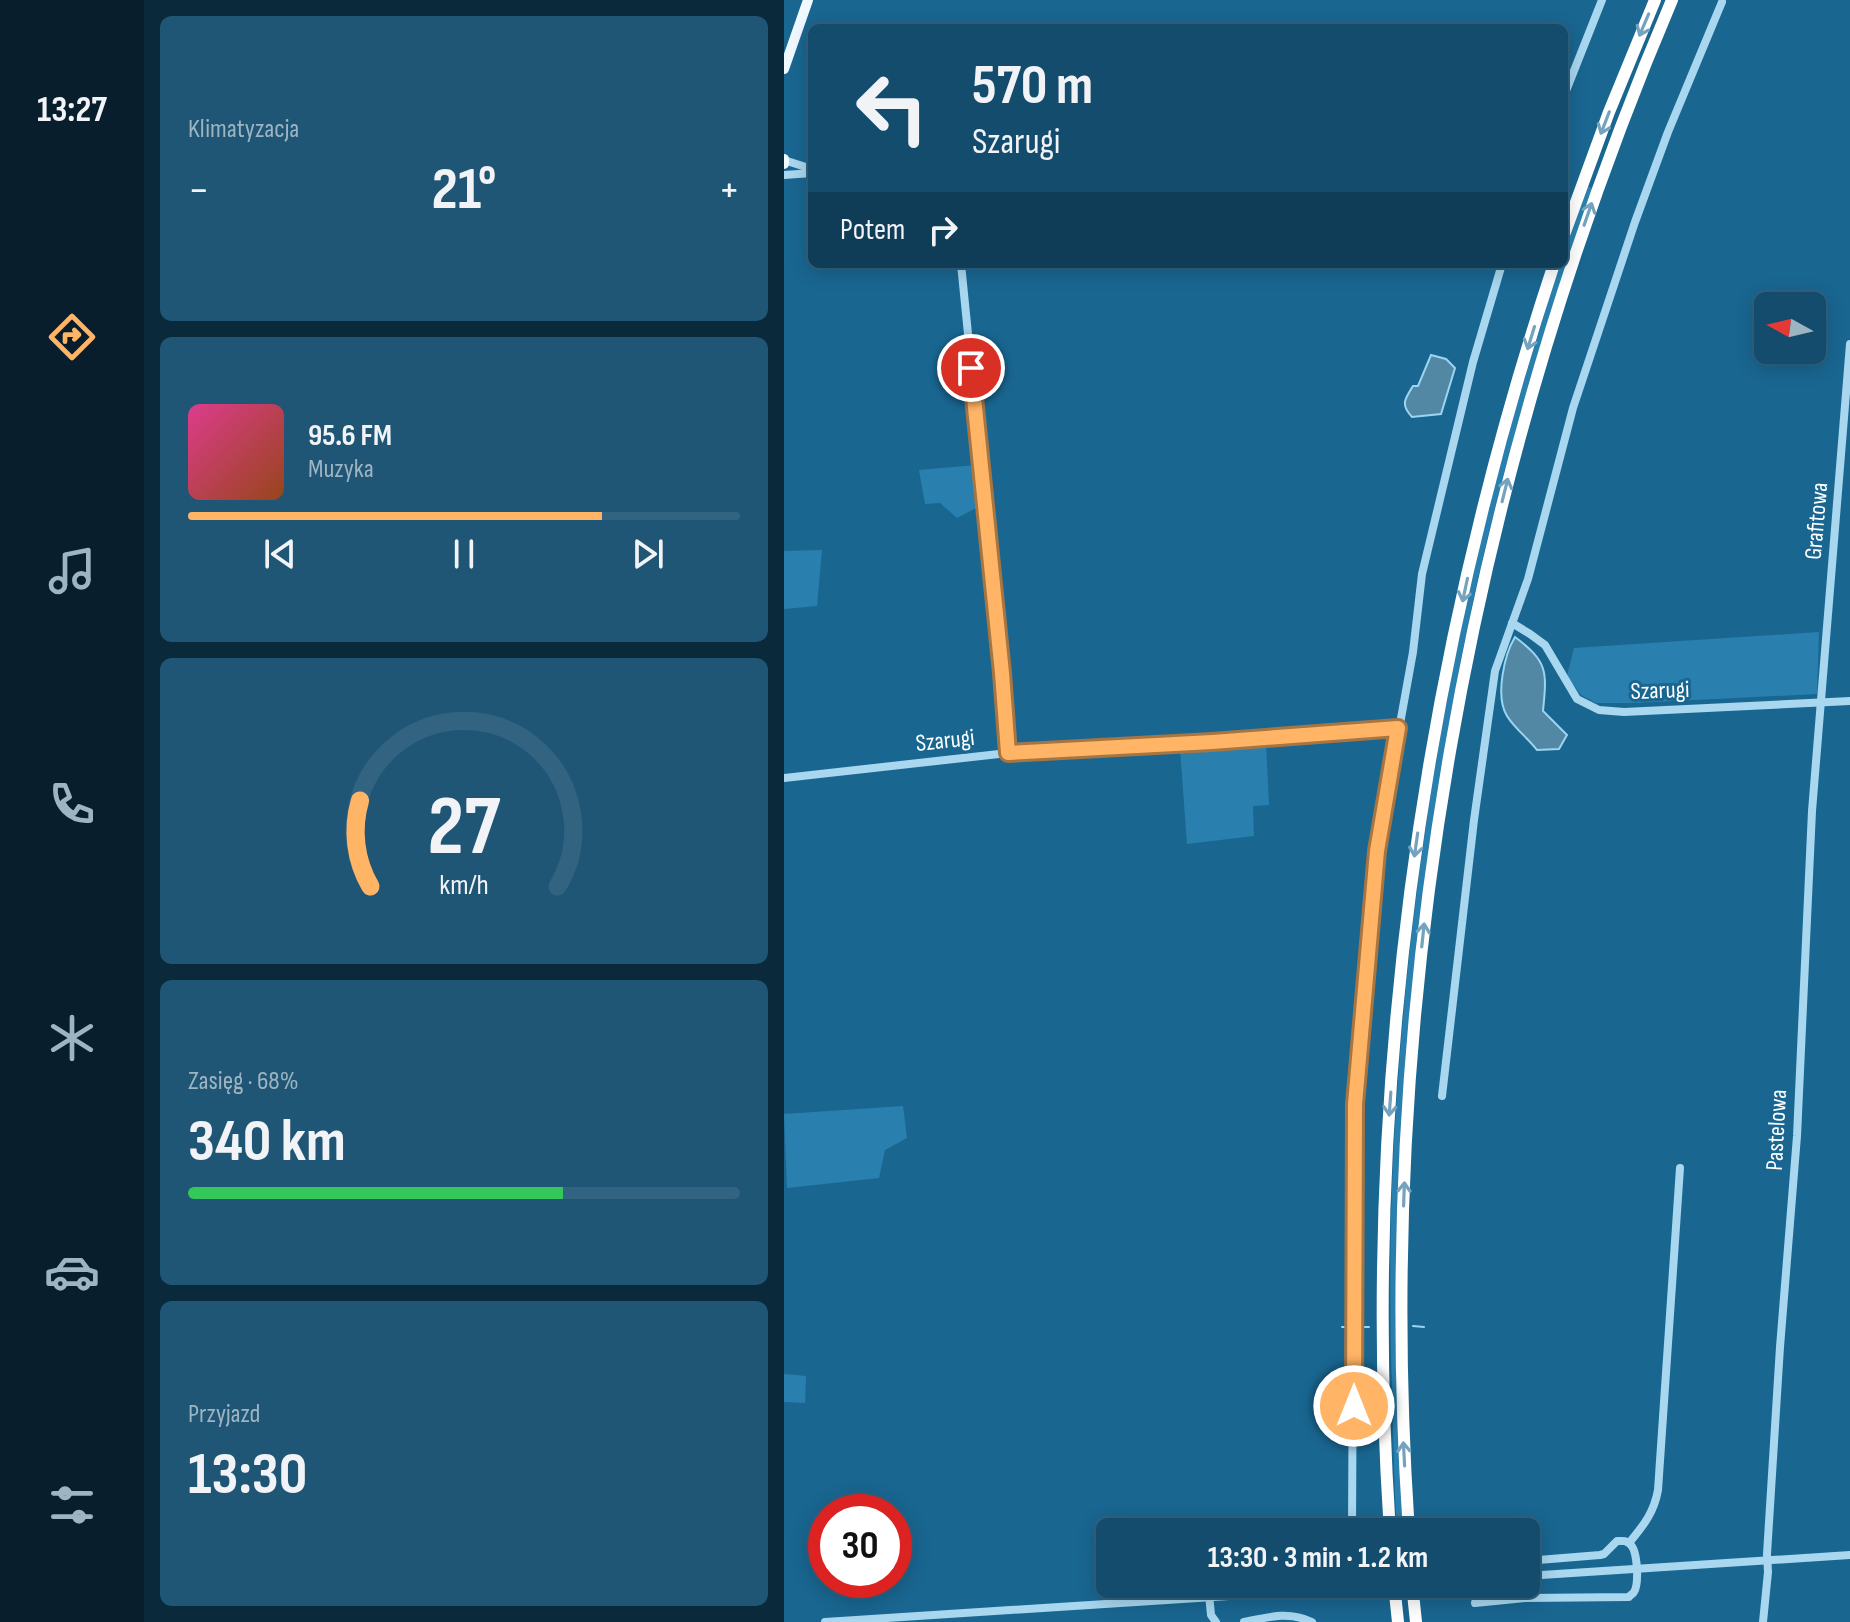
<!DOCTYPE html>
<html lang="pl">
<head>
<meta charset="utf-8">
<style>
  :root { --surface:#134c6d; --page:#205675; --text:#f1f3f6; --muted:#9db4c2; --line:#326380; --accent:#ffb466 }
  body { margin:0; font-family:"Sofia Sans Condensed",sans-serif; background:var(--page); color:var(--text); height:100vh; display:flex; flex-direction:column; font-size:30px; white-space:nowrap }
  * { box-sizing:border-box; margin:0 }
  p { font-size:26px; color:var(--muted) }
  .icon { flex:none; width:44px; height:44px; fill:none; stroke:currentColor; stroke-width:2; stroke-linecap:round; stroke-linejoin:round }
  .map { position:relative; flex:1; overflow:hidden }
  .details { display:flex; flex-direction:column; gap:16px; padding:16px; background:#0a2a3c; width:640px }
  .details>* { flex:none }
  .guide { position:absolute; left:24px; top:24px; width:760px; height:244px; border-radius:12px; box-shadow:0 4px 20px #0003,0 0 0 2px var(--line); background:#134c6d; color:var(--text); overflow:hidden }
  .needle { width:52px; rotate:278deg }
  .buttons { position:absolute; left:970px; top:292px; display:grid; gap:16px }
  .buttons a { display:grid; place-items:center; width:72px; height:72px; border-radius:12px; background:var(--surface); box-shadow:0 4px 20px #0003,0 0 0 2px var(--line); font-size:40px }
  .speed { position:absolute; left:24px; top:1494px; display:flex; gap:16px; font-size:40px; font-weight:700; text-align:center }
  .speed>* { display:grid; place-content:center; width:104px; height:104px; border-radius:50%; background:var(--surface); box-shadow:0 4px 20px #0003,0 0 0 2px var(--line); line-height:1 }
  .speed .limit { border:12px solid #d22; background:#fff; color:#111 }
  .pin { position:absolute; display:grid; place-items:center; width:68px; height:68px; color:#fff; margin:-34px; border:4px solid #fff; border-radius:50%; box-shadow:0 2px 8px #0007 }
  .me { position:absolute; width:88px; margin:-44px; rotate:0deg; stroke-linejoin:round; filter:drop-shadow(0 0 6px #0008) }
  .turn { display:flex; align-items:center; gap:28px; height:168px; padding:0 32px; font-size:36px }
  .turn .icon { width:104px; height:104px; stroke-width:2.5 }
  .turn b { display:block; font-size:56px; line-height:68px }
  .then { display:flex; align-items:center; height:76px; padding:0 32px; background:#0003; gap:16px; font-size:30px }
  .big { font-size:60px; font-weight:700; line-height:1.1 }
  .details .card { flex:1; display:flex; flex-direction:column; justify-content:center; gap:12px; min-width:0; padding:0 28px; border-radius:12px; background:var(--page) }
  .details .dial { align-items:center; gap:0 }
  .dial svg { height:208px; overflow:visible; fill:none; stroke:var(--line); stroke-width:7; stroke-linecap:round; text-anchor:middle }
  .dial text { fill:var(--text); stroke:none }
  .song { display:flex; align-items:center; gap:24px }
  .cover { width:96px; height:96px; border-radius:12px; background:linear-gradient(135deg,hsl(330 70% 55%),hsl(20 70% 35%)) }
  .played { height:8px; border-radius:4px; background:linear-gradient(90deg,var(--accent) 75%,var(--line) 75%) }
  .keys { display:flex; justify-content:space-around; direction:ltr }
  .heat { display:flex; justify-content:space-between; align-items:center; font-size:44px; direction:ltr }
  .charge { height:12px; border-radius:6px; background:linear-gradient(90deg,#34c759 68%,var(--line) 0) }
  .trip { position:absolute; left:312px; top:1518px; width:444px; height:80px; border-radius:12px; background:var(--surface); box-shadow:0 4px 20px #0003,0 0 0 2px var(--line); font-weight:700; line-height:80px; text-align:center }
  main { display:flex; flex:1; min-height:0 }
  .menu { display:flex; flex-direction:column; width:144px; justify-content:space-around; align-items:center; background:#081e2c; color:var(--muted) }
  .menu .icon { width:56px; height:56px }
  .menu .current { color:var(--accent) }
  .menu b { font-size:36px; color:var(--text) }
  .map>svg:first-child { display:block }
  .green { fill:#2980ae }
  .water { fill:#5388a5; stroke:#9bd5f1; stroke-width:2 }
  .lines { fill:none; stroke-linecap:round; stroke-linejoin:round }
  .stream { stroke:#9bd5f1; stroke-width:2 }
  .minor { stroke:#a8d7ef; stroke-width:8 }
  .major { stroke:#f0f9ff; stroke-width:10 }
  .highway { stroke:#fff; stroke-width:12 }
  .minor-bridge { stroke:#a8d7ef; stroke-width:8 }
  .oneway { stroke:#75a3bd }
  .route-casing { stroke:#a67542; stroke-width:20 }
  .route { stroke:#ffb466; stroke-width:14 }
  .labels { text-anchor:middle; stroke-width:6; stroke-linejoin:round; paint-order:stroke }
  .street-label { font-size:24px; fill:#fff; stroke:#196691 }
</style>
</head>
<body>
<main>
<nav class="menu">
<b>13:27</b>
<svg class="icon current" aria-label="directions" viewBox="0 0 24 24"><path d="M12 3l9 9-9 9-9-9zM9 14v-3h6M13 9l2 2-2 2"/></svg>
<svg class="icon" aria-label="music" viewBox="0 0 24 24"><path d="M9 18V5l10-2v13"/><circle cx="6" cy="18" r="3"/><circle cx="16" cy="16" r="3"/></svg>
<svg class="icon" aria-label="phone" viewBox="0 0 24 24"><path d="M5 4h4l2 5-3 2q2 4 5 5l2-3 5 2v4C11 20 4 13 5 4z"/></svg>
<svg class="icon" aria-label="climate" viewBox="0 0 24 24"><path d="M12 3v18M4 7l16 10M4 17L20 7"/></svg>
<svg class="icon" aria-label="car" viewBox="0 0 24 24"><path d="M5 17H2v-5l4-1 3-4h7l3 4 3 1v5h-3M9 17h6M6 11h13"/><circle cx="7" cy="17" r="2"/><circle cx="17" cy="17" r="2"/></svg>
<svg class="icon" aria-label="filters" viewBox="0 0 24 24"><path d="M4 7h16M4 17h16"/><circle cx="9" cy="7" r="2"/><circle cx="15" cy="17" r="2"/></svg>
</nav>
<section class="details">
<div class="card"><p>Klimatyzacja</p>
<div class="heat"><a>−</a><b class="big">21°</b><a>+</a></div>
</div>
<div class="card">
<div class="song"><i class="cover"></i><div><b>95.6 FM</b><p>Muzyka</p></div></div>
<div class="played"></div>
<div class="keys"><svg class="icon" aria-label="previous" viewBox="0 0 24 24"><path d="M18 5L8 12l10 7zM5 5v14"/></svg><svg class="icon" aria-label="pause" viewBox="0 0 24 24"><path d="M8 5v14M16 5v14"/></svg><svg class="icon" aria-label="next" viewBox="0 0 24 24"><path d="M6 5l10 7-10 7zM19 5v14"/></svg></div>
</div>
<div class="card dial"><svg viewBox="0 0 100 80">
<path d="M14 69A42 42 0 1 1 86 69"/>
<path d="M14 69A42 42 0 0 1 10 36" stroke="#ffb466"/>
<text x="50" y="56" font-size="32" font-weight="700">27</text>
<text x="50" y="72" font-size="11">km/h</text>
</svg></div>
<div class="card"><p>Zasięg · 68%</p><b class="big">340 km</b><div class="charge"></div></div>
<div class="card"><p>Przyjazd</p><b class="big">13:30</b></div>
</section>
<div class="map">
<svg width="1066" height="1622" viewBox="0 0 1066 1622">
  <rect width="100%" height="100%" fill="#196691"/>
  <g class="green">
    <path d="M803,186L808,188C763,318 723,449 693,583C677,653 665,723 655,793C647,840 639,888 634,936C619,1079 611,1223 614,1367C615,1422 615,1477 619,1532H613L611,1495C608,1392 604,1290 608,1187C616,985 643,783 686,584C710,476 743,370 776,264H780V251Z"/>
    <polygon points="192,465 196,506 173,518 156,503 141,504 135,470"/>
    <polygon points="38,550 33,606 0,609 0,551"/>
    <polygon points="1035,632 1033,694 850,703 812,703 797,695 783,676 790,648"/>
    <polygon points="482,742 485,805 469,806 470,836 403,844 396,748 457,745"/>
    <polygon points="119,1106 123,1138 101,1150 95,1178 3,1188 0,1114"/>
    <polygon points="0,1374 22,1376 21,1403 0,1402"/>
  </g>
  <g class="water">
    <path d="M647,355L662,359L671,368L657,414L628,417C616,404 621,399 629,386H634Z"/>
    <path d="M731,637C764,662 763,671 759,711L783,735L775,749L753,750C744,738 731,729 723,716C711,697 720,655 731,637Z"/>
  </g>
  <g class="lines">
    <g class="stream">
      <polyline points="629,1326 640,1327"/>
      <polyline points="558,1327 563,1327"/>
      <polyline points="577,1327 585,1327"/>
    </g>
    <g class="minor">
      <polyline points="780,96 818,0"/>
      <polyline points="0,160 28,169"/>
      <polyline points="0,175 28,173"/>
      <polyline points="177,264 218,673 224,753"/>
      <polyline points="728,623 746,634 761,645 793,699 815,710 840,712 1066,701"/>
      <polyline points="0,778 224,753 327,748 614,728"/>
      <polyline points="658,1096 690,820 711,671 744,579 789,408 851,222 884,132 938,2"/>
      <polyline points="568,1532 570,1129 593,851 629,652 638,574 689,362 718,264"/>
      <path d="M845,1543C859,1526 870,1513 874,1490L896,1168"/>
      <polyline points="742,1576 1066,1555"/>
      <polyline points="424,1584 427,1615 432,1622"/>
      <path d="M691,1603L741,1598L845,1597C846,1595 849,1594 850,1592C855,1584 854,1551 846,1544C841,1540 839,1541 833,1541L820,1554L816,1555L742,1561"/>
      <polyline points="41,1622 584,1587"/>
      <path d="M460,1622C484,1617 505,1611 528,1622"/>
      <polyline points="979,1622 984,1572 983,1554 996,1347 1013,1136 1028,811 1066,344"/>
    </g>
    <g class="major">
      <polyline points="0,69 24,0"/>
      <polyline points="0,159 0,164"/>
    </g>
    <g class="highway">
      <polyline points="780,235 825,112 871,0"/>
      <path d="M606,1532C577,1104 635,671 770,264"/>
      <path d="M625,1532C589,1009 683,482 888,0"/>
      <polyline points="610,1584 614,1622"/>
      <polyline points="628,1584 632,1622"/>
    </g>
    <polyline class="minor-bridge" points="584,1587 622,1584"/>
  </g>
  <defs><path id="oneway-shaft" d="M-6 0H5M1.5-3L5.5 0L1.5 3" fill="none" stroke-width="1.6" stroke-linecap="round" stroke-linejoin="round" transform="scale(2)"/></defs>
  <g class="oneway">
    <use href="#oneway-shaft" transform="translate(860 25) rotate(113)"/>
    <use href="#oneway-shaft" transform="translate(821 123) rotate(111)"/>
    <use href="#oneway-shaft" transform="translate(804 214) rotate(-71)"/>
    <use href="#oneway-shaft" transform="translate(747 338) rotate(107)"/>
    <use href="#oneway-shaft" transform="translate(721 490) rotate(-76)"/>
    <use href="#oneway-shaft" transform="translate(681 590) rotate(102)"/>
    <use href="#oneway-shaft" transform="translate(632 845) rotate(98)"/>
    <use href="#oneway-shaft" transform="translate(639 935) rotate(-84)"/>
    <use href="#oneway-shaft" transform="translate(606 1104) rotate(94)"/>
    <use href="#oneway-shaft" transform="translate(620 1194) rotate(-88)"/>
    <use href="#oneway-shaft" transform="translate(620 1454) rotate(-93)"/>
  </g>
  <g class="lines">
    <defs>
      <polyline id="route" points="187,368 218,673 224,753 428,742 614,728 593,851 571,1104 570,1406"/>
    </defs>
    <use href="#route" class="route-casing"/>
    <use href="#route" class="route"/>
  </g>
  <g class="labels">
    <g class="street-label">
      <text transform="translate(1032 521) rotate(-85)" y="8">Grafitowa</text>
      <text transform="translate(876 690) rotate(-2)" y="8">Szarugi</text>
      <text transform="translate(161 740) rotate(-6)" y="8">Szarugi</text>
      <text transform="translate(992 1130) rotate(-87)" y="8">Pastelowa</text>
    </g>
  </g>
</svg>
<div class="buttons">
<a><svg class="needle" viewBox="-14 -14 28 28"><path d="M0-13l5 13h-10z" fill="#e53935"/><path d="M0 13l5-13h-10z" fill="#9db4c2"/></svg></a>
</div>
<div class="speed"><div class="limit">30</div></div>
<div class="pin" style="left:187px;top:368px;background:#d93025"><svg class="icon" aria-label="arrive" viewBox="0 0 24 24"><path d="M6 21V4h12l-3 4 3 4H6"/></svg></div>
<svg class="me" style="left:570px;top:1406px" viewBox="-20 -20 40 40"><circle r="17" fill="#ffb466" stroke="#fff" stroke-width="3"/><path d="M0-11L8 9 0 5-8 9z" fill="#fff"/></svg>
<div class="trip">13:30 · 3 min · 1.2 km</div>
<div class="guide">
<div class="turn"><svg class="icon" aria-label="left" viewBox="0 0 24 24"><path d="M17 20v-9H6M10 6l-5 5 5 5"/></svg><div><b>570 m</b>Szarugi</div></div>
<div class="then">Potem<svg class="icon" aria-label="right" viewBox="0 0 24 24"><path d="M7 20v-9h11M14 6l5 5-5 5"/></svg></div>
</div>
</div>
</main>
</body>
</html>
